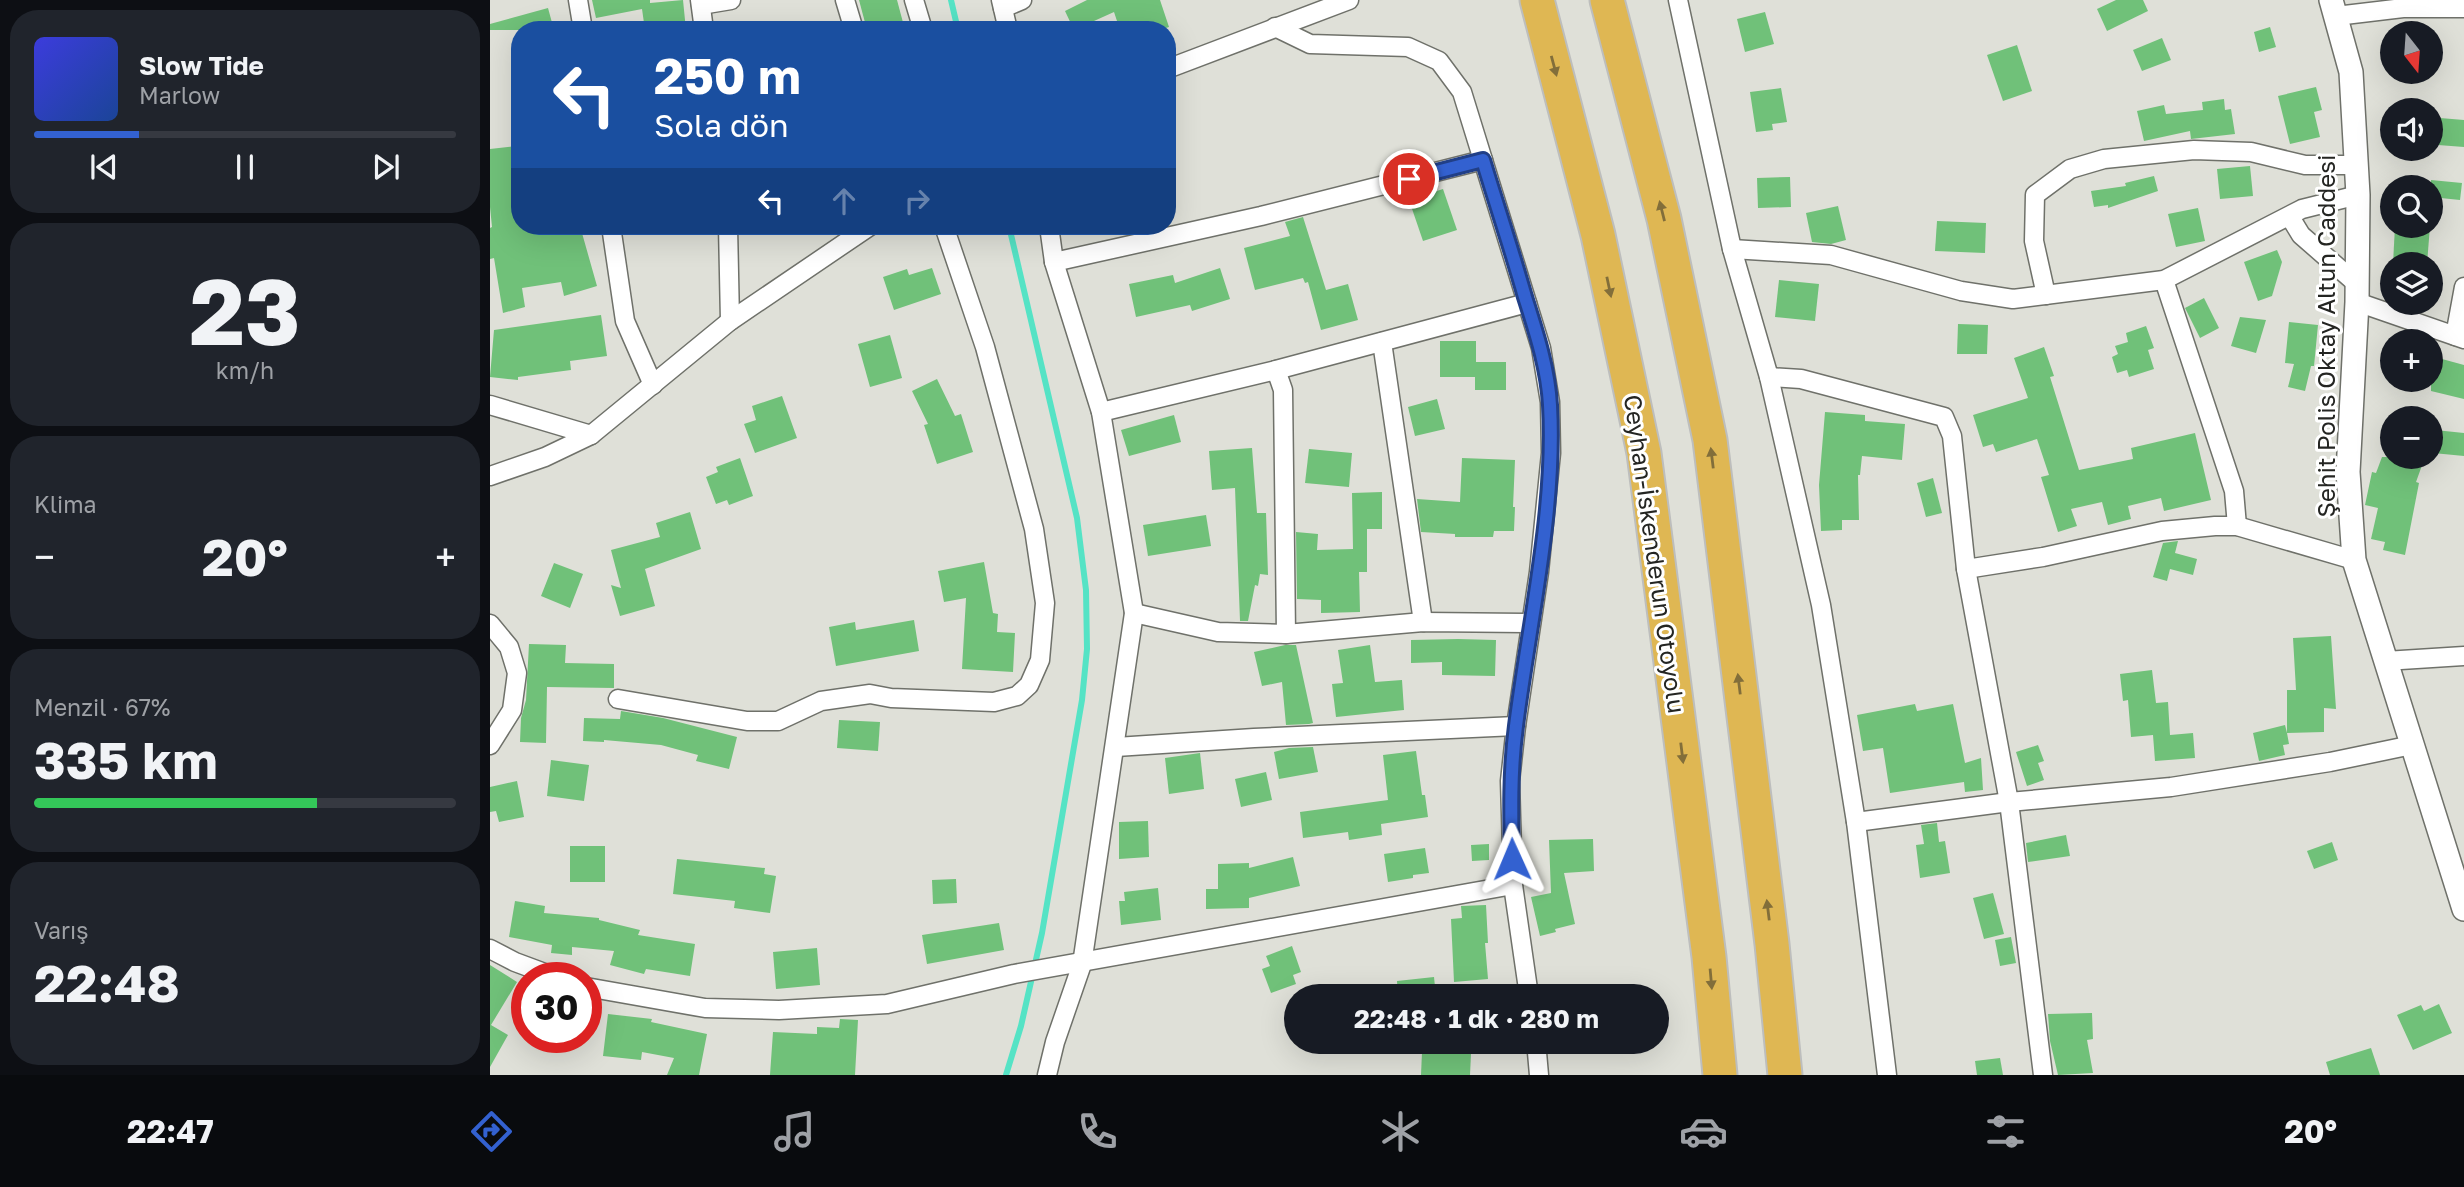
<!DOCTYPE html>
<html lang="tr">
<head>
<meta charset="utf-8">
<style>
  :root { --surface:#171b24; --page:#20242c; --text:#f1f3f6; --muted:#9ea1a6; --line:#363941; --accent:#3361d0 }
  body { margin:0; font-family:"Golos Text",sans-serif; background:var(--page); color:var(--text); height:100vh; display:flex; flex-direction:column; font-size:26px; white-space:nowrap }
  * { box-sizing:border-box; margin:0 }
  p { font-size:23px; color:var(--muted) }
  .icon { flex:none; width:38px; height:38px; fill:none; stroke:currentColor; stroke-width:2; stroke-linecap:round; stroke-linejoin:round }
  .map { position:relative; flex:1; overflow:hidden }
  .sheet { display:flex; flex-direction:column; gap:10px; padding:10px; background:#0d0f14; width:490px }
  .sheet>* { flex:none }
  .hud { position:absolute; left:21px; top:21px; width:665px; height:214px; border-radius:28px; box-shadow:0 7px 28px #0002; background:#1a4fa0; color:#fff; overflow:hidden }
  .needle { width:46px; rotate:163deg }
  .buttons { position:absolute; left:1890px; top:21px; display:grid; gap:14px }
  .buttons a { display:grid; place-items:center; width:63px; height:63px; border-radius:50%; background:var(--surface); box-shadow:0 7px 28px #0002; font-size:35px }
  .speed { position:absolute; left:21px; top:962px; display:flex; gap:14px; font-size:35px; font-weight:700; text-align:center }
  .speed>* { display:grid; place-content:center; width:91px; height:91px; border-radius:50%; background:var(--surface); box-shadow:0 7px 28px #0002; line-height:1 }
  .speed .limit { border:10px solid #d22; background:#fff; color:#111 }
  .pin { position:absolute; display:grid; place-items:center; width:60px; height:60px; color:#fff; margin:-30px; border:4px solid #fff; border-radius:50%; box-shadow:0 2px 7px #0007 }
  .me { position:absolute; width:77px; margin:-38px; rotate:359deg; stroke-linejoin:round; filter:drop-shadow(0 0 5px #0008) }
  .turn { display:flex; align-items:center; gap:24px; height:147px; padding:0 28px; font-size:32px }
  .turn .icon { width:91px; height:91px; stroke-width:2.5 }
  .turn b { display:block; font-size:49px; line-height:60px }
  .lanes { display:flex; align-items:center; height:66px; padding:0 28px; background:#0003; justify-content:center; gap:35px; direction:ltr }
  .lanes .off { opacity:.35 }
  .big { font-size:52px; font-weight:700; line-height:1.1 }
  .sheet .tile { flex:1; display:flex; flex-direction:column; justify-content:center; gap:10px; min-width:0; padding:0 24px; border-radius:28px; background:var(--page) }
  .sheet .dial { align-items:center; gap:0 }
  .dial b { font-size:91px; line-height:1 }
  .song { display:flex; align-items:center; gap:21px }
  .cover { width:84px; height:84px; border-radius:10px; background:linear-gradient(135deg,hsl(240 70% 55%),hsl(220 70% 35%)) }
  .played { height:7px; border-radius:4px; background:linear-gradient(90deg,var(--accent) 25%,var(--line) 25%) }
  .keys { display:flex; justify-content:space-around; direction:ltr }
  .heat { display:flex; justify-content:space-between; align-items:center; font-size:38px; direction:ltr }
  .charge { height:10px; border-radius:5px; background:linear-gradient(90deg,#34c759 67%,var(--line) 0) }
  .trip { position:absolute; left:794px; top:984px; width:385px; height:70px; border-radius:35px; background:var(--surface); box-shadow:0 7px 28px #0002; font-weight:700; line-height:70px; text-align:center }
  .menu { display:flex; height:112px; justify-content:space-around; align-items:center; background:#090b0e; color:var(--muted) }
  .menu .icon { width:49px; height:49px }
  .menu .current { color:var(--accent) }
  .menu b { font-size:32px; color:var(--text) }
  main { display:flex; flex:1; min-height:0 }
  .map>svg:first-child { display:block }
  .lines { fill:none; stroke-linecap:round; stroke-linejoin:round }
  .stream { stroke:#55e3c5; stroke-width:6 }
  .building { fill:#70c179 }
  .minor-casing { stroke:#6f716a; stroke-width:21 }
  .tertiary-casing { stroke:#6f716a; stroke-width:26 }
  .motorway-casing { stroke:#bdbebd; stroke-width:37 }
  .minor { stroke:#fff; stroke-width:18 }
  .tertiary { stroke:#fff; stroke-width:23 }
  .motorway { stroke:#dfb753; stroke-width:33 }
  .oneway { fill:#826e3a }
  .route-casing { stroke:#213f87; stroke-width:18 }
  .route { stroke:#3361d0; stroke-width:12 }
  .labels { text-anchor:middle; stroke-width:6; stroke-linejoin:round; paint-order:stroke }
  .street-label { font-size:24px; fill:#242522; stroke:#fff }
</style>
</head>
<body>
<main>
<section class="sheet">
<div class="tile">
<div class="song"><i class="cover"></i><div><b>Slow Tide</b><p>Marlow</p></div></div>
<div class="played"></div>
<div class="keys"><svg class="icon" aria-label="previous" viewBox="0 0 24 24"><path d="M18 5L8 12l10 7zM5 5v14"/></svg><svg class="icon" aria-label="pause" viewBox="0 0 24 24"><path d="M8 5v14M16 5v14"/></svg><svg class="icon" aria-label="next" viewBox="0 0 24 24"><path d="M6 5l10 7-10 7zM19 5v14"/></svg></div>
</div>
<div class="tile dial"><b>23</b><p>km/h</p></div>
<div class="tile"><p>Klima</p>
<div class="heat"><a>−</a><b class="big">20°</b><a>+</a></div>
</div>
<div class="tile"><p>Menzil · 67%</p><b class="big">335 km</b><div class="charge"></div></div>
<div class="tile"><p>Varış</p><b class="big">22:48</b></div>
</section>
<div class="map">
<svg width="1974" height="1075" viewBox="0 0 1974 1075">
  <rect width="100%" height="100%" fill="#dfe0d8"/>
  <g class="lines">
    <g class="stream">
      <polyline points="461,0 468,30"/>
      <polyline points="516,1075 531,1026 552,933 592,700 597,649 596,590 587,518 519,226"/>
    </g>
  </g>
  <g class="building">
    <polygon points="102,0 160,0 160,3 193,0 196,30 155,30 152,9 106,18"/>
    <polygon points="369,0 407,0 415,30 377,30"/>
    <polygon points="597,0 670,0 679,27 670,30 630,30 624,12 584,30 575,11"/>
    <polygon points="1626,0 1653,0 1658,11 1617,31 1607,9"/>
    <polygon points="58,8 64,30 0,30 0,24"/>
    <polygon points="1275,12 1284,44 1255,52 1247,19"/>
    <polygon points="1780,27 1786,47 1769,52 1764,32"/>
    <polygon points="1672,38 1681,60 1652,71 1643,50"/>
    <polygon points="1527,45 1542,91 1513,101 1497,55"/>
    <polygon points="1826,87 1832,110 1824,112 1830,137 1800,144 1788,96"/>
    <polygon points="1291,88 1297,122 1282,124 1283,130 1266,132 1260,92"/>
    <polygon points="1734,99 1735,110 1741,109 1745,134 1701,139 1700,131 1654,141 1647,111 1674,105 1676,114 1713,110 1712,102"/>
    <polygon points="1950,118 1974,120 1974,147 1948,145"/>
    <polygon points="26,146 30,178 30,226 90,226 107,286 74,296 71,282 32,288 35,307 13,313 4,258 0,259 0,228 2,227 0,207 0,149"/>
    <polygon points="1760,166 1763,196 1730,199 1727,169"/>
    <polygon points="1664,176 1668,191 1618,208 1618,205 1604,207 1601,191 1636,186 1635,183"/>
    <polygon points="1300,177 1301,207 1268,208 1267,178"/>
    <polygon points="1941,180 1972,183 1970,200 1941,197"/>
    <polygon points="953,189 967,230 933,241 919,200"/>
    <polygon points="1348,206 1356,240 1341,244 1322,242 1316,213"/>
    <polygon points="1708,208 1715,241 1686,247 1678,214"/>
    <polygon points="813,217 836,290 858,284 868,320 831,330 818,282 815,283 813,278 765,290 754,248 800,236 795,222"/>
    <polygon points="1447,221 1496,223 1495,253 1445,251"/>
    <polygon points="1905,226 1940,226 1937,264 1903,264"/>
    <polygon points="1787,250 1792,262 1782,296 1768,301 1754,262"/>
    <polygon points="442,268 451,294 404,310 393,277 417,269 419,275"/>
    <polygon points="730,268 740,299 702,311 700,305 646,317 639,284 683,275 685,283"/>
    <polygon points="1289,280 1329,284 1325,321 1285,317"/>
    <polygon points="1714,298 1729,328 1710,338 1695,308"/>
    <polygon points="111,315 117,356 80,361 81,370 28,377 28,380 0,377 4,330"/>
    <polygon points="1750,317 1776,320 1766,353 1741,346"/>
    <polygon points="1799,322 1828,325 1824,366 1821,366 1815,391 1798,387 1804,364 1795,363"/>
    <polygon points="1468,324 1498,325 1497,354 1467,354"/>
    <polygon points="1656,326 1664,348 1658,350 1664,369 1639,377 1637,370 1627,373 1622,357 1628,354 1625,346 1638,342 1636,333"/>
    <polygon points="400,335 412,378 380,387 368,344"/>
    <polygon points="950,341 986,341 986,362 1016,362 1016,390 985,390 985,377 950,377"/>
    <polygon points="1554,347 1564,376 1560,377 1589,470 1643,459 1641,448 1705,433 1721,500 1674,511 1671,498 1638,506 1641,519 1618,525 1612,502 1581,509 1587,526 1568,532 1551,477 1559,475 1547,439 1506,452 1503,444 1493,447 1483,415 1538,398 1524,358"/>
    <polygon points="1941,356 1974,365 1974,399 1941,391"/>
    <polygon points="447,379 465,416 471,414 483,452 447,464 434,425 438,424 422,391"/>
    <polygon points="292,396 307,438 265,453 254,424 266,420 262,406"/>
    <polygon points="947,399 955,429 925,436 918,407"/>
    <polygon points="1335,412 1375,415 1375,421 1415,424 1412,460 1372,456 1370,475 1368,475 1369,520 1352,520 1352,530 1331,531 1329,485"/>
    <polygon points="684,415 691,442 639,456 631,430"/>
    <polygon points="1945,430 1974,433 1974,456 1943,453"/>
    <polygon points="762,448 767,513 776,513 778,575 770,574 768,586 765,585 758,621 750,621 745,488 722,490 719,451"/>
    <polygon points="819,449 862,453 859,487 815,483"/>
    <polygon points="1892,457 1935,457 1926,482 1929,483 1915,555 1893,550 1895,542 1881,539 1888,508 1875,505 1882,472 1886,473"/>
    <polygon points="250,458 263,496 239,505 237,500 226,504 216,477 228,472 226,467"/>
    <polygon points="972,458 1025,460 1023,507 1025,507 1024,531 1004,531 1003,537 965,537 965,534 931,532 927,499 970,502"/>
    <polygon points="1443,478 1452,513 1436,517 1427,483"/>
    <polygon points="892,492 892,529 877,529 877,572 869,572 870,612 831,613 831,600 807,599 806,532 828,534 827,550 863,549 862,493"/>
    <polygon points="200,512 211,549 155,569 165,606 130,616 121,585 131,588 121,550 170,537 166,523"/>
    <polygon points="716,515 721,546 658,556 653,525"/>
    <polygon points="1688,541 1685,553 1707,559 1703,575 1680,569 1677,581 1663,577 1673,543"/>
    <polygon points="494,562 503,613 508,614 507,632 525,633 523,672 472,669 476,598 454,602 448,571"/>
    <polygon points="64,563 93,574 80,608 51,596"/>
    <polygon points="424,620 429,651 346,666 339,627 365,622 366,630"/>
    <polygon points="1841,636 1846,709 1834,708 1834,732 1797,733 1799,744 1793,745 1795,755 1769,761 1763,733 1795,725 1797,733 1797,690 1806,690 1803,638"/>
    <polygon points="968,639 1006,640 1005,676 952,675 952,662 921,663 921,640"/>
    <polygon points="39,644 76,645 75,663 124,664 124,688 57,687 56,743 30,742 31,718 36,700"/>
    <polygon points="795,645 806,645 823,723 819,724 796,725 792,682 772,686 764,652"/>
    <polygon points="880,645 885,682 912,680 914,710 846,717 842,684 853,683 848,650"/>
    <polygon points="1662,670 1666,703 1678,702 1680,735 1703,733 1705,758 1665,761 1663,735 1641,737 1638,700 1633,701 1630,674"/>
    <polygon points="1425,704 1427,711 1463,704 1475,763 1491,758 1493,790 1475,792 1474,782 1400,793 1393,748 1373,751 1367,715"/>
    <polygon points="131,711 173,718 247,737 239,769 206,761 208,755 171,745 114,740 114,742 93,741 94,718 130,719"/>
    <polygon points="349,720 390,722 388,751 347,748"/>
    <polygon points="1548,745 1554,761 1548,763 1554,780 1537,786 1526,752"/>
    <polygon points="823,747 828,772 789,779 784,752 799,748"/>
    <polygon points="926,751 932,795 935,795 938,817 891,824 892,835 859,840 858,832 813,838 810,812 898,800 893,755"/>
    <polygon points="710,753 714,789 679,794 675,758"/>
    <polygon points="61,760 99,765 94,801 57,796"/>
    <polygon points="776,772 782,800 751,807 745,779"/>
    <polygon points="27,781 34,817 9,822 6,811 0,812 0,787"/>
    <polygon points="658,821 659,857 629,859 629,822"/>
    <polygon points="1447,823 1449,842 1455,841 1460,873 1430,878 1426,845 1434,844 1431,825"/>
    <polygon points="1576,835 1580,856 1538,862 1536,843"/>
    <polygon points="1103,839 1104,871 1074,873 1085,924 1065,929 1066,932 1050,936 1041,897 1061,893 1059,840"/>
    <polygon points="1842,842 1848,860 1824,869 1817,851"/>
    <polygon points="999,844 999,860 982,861 981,845"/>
    <rect x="80" y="846" width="35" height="36"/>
    <polygon points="935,848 939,873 923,875 923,878 898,882 894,854"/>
    <polygon points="803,857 810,886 759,898 759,908 716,909 716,889 728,889 728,864 759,863 759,868"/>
    <polygon points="187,859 275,868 274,874 286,876 280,913 244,908 245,901 183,894"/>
    <polygon points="466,879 467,903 443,904 442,880"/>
    <polygon points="668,888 671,920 631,925 629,901 635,901 634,892"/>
    <polygon points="1503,893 1514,934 1494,939 1483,898"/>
    <polygon points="25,901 55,906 54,913 109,918 109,920 150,930 148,935 205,944 200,976 156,969 154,974 120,965 124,951 82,947 82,955 61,953 62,945 19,937"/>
    <polygon points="996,905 998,943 995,943 998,979 964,982 961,919 972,918 971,906"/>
    <polygon points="509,923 514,950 437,964 432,935"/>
    <polygon points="1521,937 1526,963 1510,966 1505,940"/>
    <polygon points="802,946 811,972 803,975 806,984 781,993 772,969 780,966 776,956"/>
    <polygon points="327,948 330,985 286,989 283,952"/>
    <polygon points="0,965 27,982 1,1025 18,1035 0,1067"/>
    <polygon points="944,977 946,996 908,996 907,981"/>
    <polygon points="1949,1004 1962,1033 1923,1050 1907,1015 1931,1005 1934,1011"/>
    <polygon points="1602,1013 1603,1039 1597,1040 1603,1073 1568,1075 1560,1041 1558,1014"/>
    <polygon points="118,1014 162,1019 161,1022 217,1034 209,1075 177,1075 184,1058 152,1052 151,1060 113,1056"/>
    <polygon points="350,1019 368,1020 365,1075 280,1075 283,1032 327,1034 327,1027 349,1028"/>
    <polygon points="1881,1048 1890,1075 1840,1075 1836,1062"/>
    <polygon points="932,1052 981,1054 980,1075 931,1075"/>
    <polygon points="1510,1058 1513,1075 1487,1075 1485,1061"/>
  </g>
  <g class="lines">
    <defs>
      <g id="minor">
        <polyline points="88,0 93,30"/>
        <polyline points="210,0 214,30"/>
        <polyline points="355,0 364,30"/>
        <polyline points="424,0 433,30"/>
        <polyline points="511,0 518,30"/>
        <polyline points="1188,0 1242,249 1279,377 1331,605 1366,822 1397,1075"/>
        <polyline points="211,5 241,0"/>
        <polyline points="513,8 532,0"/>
        <polyline points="1846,16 1913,8 1974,8"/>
        <polyline points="785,27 820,44 918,47 949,61 972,92 1051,348 1060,402 1061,453 1049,572 1026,726 1020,781 1023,885 1039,996"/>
        <polyline points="677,69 859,0"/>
        <polyline points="1800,217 1811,235 1867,284"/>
        <polyline points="121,226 135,321 163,385"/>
        <polyline points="238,226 240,321"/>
        <polyline points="1242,249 1341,255 1471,291 1523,299 1674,280 1812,209 1868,195"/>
        <polyline points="564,262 771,216 993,160"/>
        <polyline points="1674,280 1744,491 1747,526"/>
        <polyline points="1556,295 1544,241 1545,195 1580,169 1614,159 1704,150 1761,152 1815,165 1865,165"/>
        <polyline points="1867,302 1974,339"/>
        <polyline points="1965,336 1974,287"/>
        <polyline points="892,342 933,622"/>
        <polyline points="786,370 793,390 796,634"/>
        <polyline points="1279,377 1311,379 1454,417 1462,436 1476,569 1519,802 1553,1075"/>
        <polyline points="0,405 101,435"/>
        <polyline points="611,412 786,370 1037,303"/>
        <polyline points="0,476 55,457 101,435 240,321 380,226"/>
        <polyline points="1476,569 1553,557 1672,531 1725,526 1747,526 1864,560"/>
        <polyline points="644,613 728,632 796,634 933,622 1041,623"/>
        <polyline points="0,624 19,647 27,673 22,710 0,745"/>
        <polyline points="1895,661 1974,656"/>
        <polyline points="128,699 257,721 288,721 331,701 380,694 401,698 504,702 527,696 539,685 550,660 555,603 544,529 495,347 454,226"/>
        <polyline points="626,747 764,738 1026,726"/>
        <polyline points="1366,822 1519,802 1681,787 1840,762 1922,745"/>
        <polyline points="0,949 25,962 68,978"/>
        <polyline points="96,987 215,1008 289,1010 397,1004 524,974 1023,885"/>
        <polyline points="1046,1041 1049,1075"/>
        <polyline points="557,1075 565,1042 592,964 644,613 611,412 564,262 559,226"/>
      </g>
      <polyline id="tertiary" points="1841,0 1861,72 1868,195 1867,302 1858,472 1864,560 1974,909"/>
      <g id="motorway">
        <polyline points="1047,0 1108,235 1154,453 1219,957 1230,1075"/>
        <polyline points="1117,0 1174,219 1220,440 1282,944 1295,1075"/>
      </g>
    </defs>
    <use href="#minor" class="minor-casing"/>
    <use href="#tertiary" class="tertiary-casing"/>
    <use href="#motorway" class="motorway-casing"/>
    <use href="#minor" class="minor"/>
    <use href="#tertiary" class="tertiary"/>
    <use href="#motorway" class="motorway"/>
  </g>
  <defs><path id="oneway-solid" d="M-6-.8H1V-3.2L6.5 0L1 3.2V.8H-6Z" transform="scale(1.75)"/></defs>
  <g class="oneway">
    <use href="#oneway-solid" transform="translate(1064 66) rotate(75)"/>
    <use href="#oneway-solid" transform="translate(1172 211) rotate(-104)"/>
    <use href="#oneway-solid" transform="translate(1119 287) rotate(78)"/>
    <use href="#oneway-solid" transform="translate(1222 458) rotate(-97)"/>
    <use href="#oneway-solid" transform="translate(1249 684) rotate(-97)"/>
    <use href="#oneway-solid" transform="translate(1192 753) rotate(83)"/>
    <use href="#oneway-solid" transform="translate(1278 910) rotate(-97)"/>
    <use href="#oneway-solid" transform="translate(1221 979) rotate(85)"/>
  </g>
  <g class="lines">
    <defs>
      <path id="route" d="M919,179L993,160C1007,206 1022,251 1035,297C1046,332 1058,368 1060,405C1066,509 1039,623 1026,726C1020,771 1021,814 1022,859"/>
    </defs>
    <use href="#route" class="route-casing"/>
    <use href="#route" class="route"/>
  </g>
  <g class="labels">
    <g class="street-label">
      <text transform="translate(1837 336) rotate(-90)" y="8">Şehit Polis Oktay Altun Caddesi</text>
      <text transform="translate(1164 554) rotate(82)" y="8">Ceyhan-İskenderun Otoyolu</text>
    </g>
  </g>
</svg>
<div class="buttons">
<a><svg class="needle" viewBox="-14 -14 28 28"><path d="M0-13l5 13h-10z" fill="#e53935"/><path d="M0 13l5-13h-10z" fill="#9ea1a6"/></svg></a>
<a><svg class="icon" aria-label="sound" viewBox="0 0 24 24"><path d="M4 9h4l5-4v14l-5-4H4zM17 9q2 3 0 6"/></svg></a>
<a><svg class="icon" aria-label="search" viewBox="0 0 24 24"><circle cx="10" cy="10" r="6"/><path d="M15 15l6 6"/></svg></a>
<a><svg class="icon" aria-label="layers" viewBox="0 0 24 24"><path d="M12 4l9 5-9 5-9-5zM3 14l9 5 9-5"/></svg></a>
<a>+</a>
<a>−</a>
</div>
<div class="speed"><div class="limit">30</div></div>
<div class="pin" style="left:919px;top:179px;background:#d93025"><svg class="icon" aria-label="arrive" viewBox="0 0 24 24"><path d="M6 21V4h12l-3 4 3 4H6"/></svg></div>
<svg class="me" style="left:1022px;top:859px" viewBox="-20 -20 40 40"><path d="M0-17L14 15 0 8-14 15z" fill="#3361d0" stroke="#fff" stroke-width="4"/></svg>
<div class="trip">22:48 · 1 dk · 280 m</div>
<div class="hud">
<div class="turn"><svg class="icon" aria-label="left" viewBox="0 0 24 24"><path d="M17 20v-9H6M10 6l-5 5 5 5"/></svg><div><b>250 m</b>Sola dön</div></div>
<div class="lanes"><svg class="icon" aria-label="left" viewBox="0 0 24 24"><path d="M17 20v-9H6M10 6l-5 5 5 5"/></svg><svg class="icon off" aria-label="ahead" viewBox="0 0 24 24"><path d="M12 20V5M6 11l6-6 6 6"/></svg><svg class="icon off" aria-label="right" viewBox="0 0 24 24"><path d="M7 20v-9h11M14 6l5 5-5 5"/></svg></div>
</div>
</div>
</main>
<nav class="menu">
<b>22:47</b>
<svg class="icon current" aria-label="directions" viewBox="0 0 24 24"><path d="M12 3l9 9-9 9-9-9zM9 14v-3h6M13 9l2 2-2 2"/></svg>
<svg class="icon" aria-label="music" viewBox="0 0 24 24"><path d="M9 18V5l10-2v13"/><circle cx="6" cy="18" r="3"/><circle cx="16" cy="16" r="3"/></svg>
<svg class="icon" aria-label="phone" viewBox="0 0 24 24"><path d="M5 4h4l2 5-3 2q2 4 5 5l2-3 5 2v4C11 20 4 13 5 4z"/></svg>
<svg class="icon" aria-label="climate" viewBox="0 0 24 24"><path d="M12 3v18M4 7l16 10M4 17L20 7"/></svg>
<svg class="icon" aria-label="car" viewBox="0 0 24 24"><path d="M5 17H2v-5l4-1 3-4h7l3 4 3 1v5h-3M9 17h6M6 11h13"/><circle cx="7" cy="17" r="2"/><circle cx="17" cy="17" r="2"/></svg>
<svg class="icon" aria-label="filters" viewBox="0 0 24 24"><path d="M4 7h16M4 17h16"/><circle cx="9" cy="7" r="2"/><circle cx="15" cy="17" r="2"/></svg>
<b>20°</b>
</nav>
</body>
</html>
